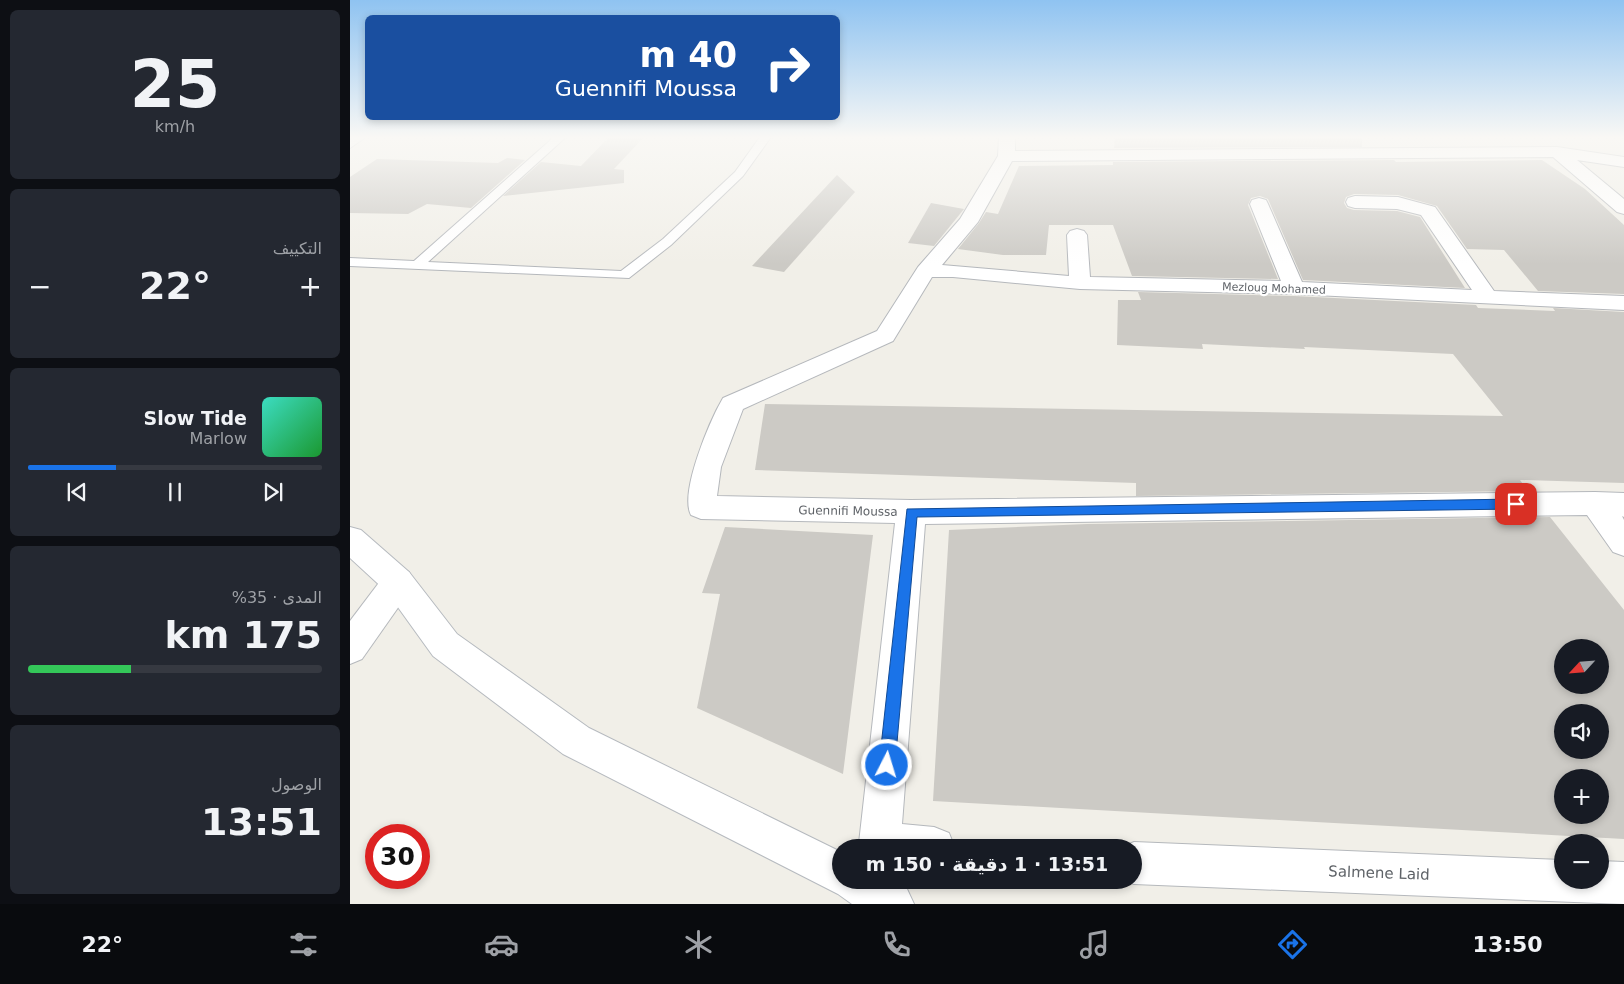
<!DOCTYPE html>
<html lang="ar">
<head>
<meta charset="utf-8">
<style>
  :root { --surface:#171b24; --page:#242831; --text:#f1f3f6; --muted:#9ea1a6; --line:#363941; --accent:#1a73e8 }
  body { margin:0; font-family:"DejaVu Sans","Noto Naskh Arabic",sans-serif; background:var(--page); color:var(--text); direction:rtl; height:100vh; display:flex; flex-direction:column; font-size:19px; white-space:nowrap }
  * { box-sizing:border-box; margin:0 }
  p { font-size:16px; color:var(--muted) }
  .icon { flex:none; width:28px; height:28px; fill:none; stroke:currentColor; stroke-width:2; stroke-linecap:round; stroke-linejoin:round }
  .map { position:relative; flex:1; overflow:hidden; direction:ltr }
  .panel { display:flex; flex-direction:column; gap:10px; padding:10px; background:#0d0f14; width:350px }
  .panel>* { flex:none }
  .hud { position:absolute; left:15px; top:15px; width:475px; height:105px; border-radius:8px; box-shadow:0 2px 8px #0003; direction:rtl; background:#1a4fa0; color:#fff; overflow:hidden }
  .needle { width:32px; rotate:244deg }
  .controls { position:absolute; left:1204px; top:639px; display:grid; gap:10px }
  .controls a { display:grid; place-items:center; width:55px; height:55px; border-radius:50%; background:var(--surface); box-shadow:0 2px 8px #0003; font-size:25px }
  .speed { position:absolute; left:15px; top:824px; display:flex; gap:10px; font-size:25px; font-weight:700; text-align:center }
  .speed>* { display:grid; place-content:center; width:65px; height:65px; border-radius:50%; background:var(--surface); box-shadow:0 2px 8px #0003; line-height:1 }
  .speed .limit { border:8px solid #d22; background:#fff; color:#111 }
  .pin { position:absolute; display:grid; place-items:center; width:42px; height:42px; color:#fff; margin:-21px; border-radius:10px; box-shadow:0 2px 8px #0006 }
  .me { position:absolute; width:55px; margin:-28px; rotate:5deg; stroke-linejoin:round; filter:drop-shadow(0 0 4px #0008) }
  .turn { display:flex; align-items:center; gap:18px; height:105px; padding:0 20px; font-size:22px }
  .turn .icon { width:65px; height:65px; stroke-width:2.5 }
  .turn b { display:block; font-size:35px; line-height:42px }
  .big { font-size:38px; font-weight:600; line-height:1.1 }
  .panel .widget { flex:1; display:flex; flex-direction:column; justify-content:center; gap:8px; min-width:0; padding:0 18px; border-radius:8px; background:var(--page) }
  .panel .dial { align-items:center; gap:0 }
  .dial b { font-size:65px; line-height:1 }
  .song { display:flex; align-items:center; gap:15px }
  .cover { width:60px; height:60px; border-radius:8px; background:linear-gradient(135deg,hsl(170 70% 55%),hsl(130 70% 35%)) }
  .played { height:5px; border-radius:2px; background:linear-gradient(90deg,var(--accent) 30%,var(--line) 30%) }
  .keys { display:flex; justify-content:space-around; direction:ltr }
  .heat { display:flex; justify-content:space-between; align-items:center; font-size:28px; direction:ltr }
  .charge { height:8px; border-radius:4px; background:linear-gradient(90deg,#34c759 35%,var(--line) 0) }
  .trip { position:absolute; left:482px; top:839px; width:310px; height:50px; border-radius:25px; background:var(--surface); box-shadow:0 2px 8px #0003; font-weight:600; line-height:50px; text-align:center; direction:rtl }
  .tab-bar { display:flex; height:80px; justify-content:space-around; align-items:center; background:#090b0e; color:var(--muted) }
  .tab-bar .icon { width:35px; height:35px }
  .tab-bar .current { color:var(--accent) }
  .tab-bar b { font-size:22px; color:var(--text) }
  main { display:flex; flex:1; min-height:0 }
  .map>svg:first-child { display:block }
  .building { fill:#cccac5; fill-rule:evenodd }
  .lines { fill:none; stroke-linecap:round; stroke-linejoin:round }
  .lane-casing { stroke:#b5b8bc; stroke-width:2 }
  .street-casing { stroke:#b5b8bc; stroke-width:2 }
  .secondary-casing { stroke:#b6babf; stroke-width:2 }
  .lane { fill:#fff; fill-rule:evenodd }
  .street { fill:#fff; fill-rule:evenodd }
  .secondary { fill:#fff; fill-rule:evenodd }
  .route { fill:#1a73e8; stroke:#114b97 }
  .labels { text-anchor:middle; stroke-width:4.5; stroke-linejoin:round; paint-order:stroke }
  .far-street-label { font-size:11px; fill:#5f6368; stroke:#fff }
  .street-label { font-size:12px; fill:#5f6368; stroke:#fff }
  .near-street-label { font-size:15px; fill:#5f6368; stroke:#fff }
</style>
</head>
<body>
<main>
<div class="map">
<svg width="1274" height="904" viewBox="0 0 1274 904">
  <rect width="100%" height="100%" fill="#f1efe8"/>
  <g class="building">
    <polygon points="259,137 294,137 264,169 274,170 274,183 153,196 191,162 231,166"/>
    <polygon points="765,137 1012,137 1012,147 764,148"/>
    <polygon points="157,158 175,160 121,208 77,204 58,214 0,213 0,177 27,159 148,163"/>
    <polygon points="1044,160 1046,162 1192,160 1235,189 1274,225 1274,294 1188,291 1154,250 1117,249 1087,206 1048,195 1004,194 996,197 994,203 997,208 1004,210 1047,211 1070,217 1115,288 953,280 918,199 910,196 901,198 898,205 928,279 782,276 763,225 699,225 696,255 653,255 608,249 629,223 636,212 648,214 669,166 763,165 763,162"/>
    <polygon points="487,175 505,192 434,272 402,266"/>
    <polygon points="581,203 614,209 584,246 558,243"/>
    <polygon points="788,292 944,296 1126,305 1128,308 1205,311 1203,308 1274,312 1274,483 1170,480 1178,491 786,496 786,483 405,470 415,404 1153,416 1103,354 954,347 955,349 852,344 853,349 767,345 768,300 791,300"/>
    <path d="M1200,517L1274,610V839L583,801L599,530L737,524ZM1212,648H1250V685H1212ZM1212,712H1250V750H1212ZM1212,778H1250V815H1212Z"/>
    <polygon points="375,527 523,535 493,774 347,708 370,594 352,593"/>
  </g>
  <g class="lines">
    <defs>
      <g id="lane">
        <polygon points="4,137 16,137 0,148 0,140"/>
        <polygon points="204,137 216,137 78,262 271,271 313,239 385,172 410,137 421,137 393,176 321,245 279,278 0,266 0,258 64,261"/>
      </g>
      <g id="street">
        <path d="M649,137H665V151L1207,147L1274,157V167L1227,160L1274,199V214L1267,212L1203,157L662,161L628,222L592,265L719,276L717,235L720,231L727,229L734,231L737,235L740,277L931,281L900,204L902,200L909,198L916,200L918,204L952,282L1122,290L1071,215L1047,209L1005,208L998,206L996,202L998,198L1005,196L1048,197L1085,207L1144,291L1274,296V310L944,294L730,289L603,277H582L543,341L393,409L371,467L367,496L561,500L1245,492L1274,493V517L1272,516L1274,520V556L1263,552L1237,515L575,524L552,824L584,827L599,833L605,848H511L509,843L545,523L351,519L341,515C329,493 360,420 373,398L527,331L568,267L610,219L648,156Z"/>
        <polygon points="48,568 59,572 64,582 59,592 12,659 0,664 0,621 37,572"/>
        <polygon points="784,842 1212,860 1212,880 1250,880 1250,861 1274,862 1274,904 784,884 774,880 784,880 784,848 770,848"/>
      </g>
      <polygon id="secondary" points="0,527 11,530 59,572 107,634 239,728 491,852 491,880 544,880 557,889 564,904 502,904 488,894 213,754 83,656 37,592 0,558"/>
    </defs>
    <use href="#lane" class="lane-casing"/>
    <use href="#street" class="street-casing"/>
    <use href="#secondary" class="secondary-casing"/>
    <use href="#lane" class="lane"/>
    <use href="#street" class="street"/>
    <use href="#secondary" class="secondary"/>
  </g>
  <linearGradient id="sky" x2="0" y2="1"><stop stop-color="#8fc3f1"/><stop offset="0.52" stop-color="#f9f8f5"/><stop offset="1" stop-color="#f9f8f5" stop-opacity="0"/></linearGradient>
  <rect width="1274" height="264" fill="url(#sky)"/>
  <polygon class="route" points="1166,499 1171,501 1173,504 1171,507 1166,509 567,517 545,765 543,771 537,773 532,771 529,765 557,509"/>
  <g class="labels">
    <g class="far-street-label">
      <text transform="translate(924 288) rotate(2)" y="4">Mezloug Mohamed</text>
    </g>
    <g class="street-label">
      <text transform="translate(498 511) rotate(1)" y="4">Guennifi Moussa</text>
    </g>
    <g class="near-street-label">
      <text transform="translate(1029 873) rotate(2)" y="5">Salmene Laid</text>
    </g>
  </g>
</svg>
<div class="controls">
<a><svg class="needle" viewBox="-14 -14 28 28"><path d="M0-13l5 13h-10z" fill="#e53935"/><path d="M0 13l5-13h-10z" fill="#9ea1a6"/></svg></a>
<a><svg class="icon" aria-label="sound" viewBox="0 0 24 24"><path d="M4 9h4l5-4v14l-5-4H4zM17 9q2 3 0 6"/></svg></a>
<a>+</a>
<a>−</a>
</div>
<div class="speed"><div class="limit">30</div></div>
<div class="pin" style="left:1166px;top:504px;background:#d93025"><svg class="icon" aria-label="arrive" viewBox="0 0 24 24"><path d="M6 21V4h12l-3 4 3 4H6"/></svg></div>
<svg class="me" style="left:537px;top:765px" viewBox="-20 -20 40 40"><circle r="17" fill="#1a73e8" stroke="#fff" stroke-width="3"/><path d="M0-11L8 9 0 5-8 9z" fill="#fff"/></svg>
<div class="trip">13:51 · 1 دقيقة · 150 m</div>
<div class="hud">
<div class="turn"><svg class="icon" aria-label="right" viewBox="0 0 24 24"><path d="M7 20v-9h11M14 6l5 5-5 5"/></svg><div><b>40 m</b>Guennifi Moussa</div></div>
</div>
</div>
<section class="panel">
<div class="widget dial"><b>25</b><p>km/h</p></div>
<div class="widget"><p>التكييف</p>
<div class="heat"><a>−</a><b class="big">22°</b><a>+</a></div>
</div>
<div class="widget">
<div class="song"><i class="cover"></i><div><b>Slow Tide</b><p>Marlow</p></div></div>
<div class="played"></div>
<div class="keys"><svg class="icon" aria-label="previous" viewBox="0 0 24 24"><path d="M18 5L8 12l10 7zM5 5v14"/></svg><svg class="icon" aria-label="pause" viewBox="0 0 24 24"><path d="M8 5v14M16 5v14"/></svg><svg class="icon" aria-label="next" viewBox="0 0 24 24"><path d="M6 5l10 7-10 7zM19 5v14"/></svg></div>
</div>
<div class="widget"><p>المدى · 35%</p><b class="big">175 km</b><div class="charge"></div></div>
<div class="widget"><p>الوصول</p><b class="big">13:51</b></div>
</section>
</main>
<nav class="tab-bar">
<b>13:50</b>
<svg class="icon current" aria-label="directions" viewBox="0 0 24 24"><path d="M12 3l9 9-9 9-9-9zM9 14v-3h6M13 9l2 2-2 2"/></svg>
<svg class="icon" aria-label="music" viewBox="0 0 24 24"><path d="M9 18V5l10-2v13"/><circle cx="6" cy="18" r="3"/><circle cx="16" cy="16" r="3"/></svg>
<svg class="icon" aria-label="phone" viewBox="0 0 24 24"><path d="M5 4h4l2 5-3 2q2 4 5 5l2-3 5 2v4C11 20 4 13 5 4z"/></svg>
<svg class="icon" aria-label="climate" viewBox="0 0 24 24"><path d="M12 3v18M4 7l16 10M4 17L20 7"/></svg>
<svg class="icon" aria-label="car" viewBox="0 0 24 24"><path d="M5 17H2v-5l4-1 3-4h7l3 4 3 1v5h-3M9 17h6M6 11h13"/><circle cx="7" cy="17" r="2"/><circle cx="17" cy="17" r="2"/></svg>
<svg class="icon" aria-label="filters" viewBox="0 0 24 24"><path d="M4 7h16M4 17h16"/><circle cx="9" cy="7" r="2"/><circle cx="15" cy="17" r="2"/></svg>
<b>22°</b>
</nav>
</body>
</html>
